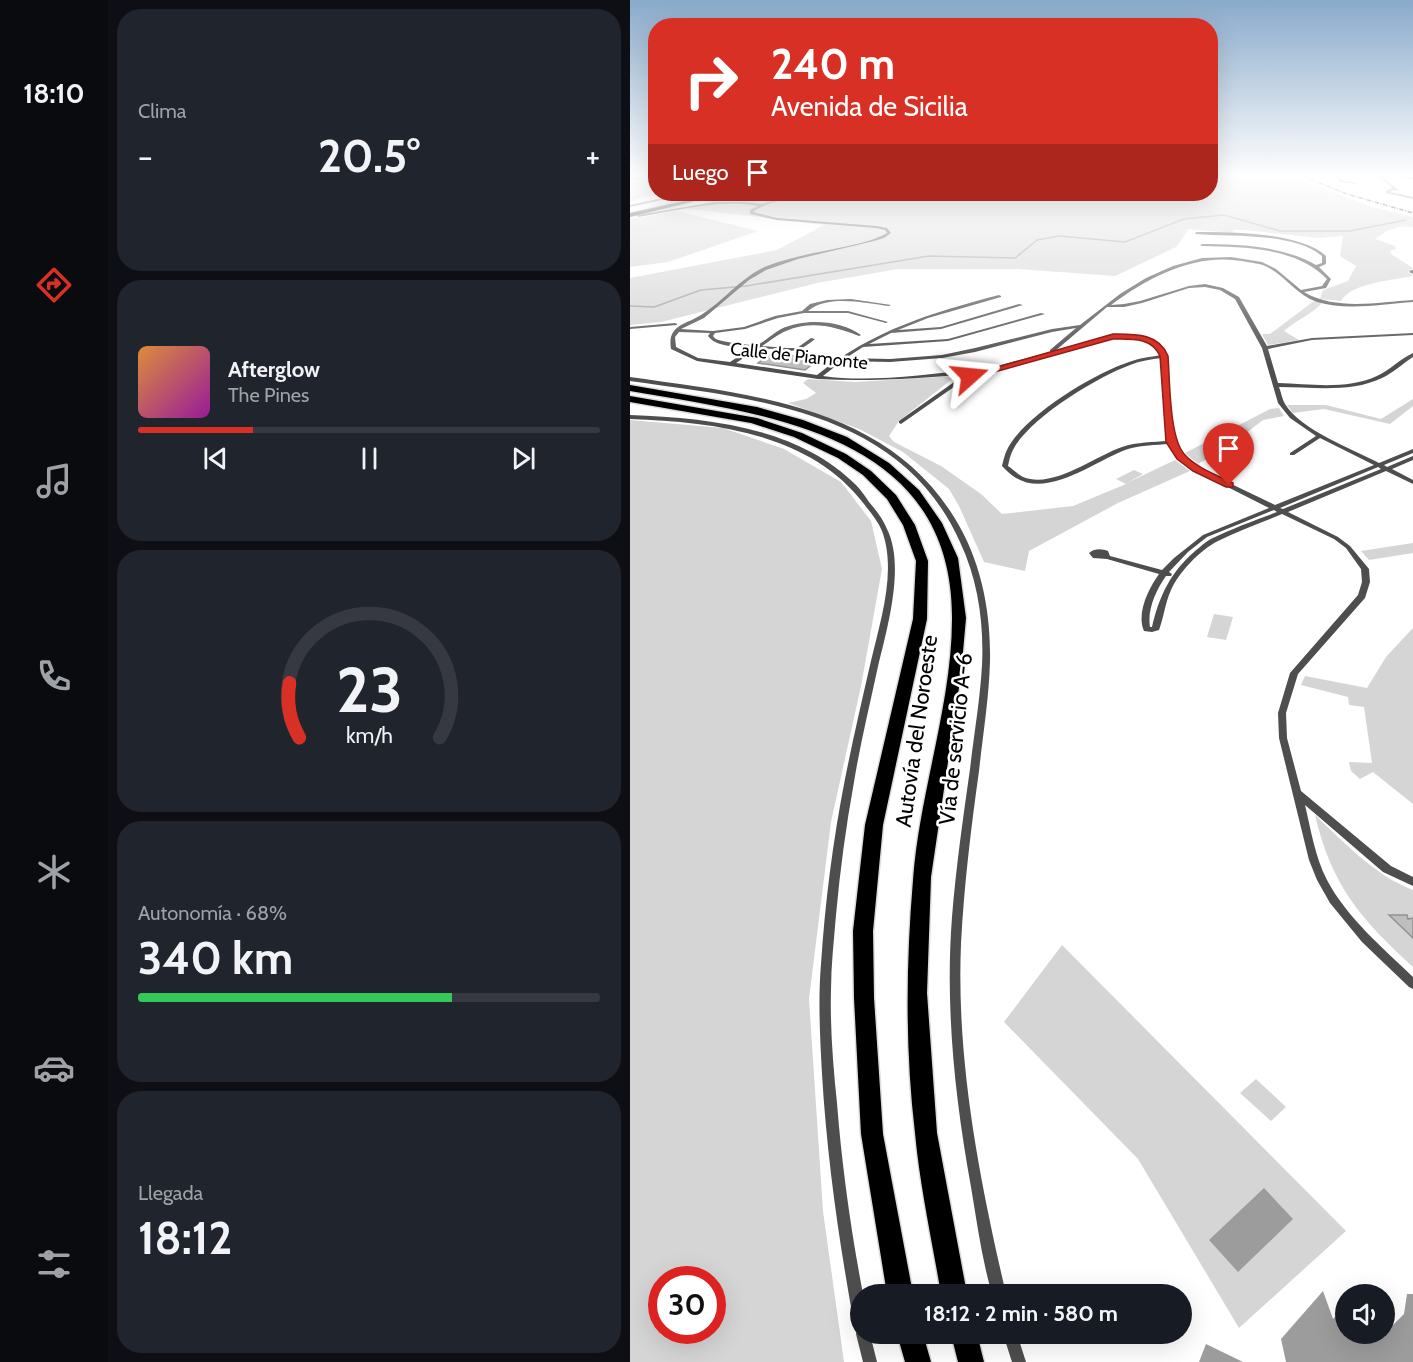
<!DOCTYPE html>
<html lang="es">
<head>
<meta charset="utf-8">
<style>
  :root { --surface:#171b24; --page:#20242c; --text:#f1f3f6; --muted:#9ea1a6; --line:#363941; --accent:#d93025 }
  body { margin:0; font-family:Cabin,sans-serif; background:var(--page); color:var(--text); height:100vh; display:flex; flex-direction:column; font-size:22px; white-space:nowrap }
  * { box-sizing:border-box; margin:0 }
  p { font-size:20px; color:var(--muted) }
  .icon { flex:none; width:33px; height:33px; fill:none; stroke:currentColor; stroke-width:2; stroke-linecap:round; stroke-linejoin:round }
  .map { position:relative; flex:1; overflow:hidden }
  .panel { display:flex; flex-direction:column; gap:9px; padding:9px; background:#0d0f14; width:522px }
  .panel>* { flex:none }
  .guide { position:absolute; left:18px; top:18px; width:570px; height:183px; border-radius:24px; box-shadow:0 6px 24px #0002; background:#d93025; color:#fff; overflow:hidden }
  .tools { position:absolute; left:705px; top:1284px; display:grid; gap:12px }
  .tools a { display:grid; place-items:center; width:60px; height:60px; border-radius:50%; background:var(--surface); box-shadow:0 6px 24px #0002; font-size:30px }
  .speed { position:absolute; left:18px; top:1266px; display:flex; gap:12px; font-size:30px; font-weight:700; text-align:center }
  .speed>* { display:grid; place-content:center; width:78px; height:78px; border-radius:50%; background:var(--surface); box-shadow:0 6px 24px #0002; line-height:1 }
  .speed .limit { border:9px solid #d22; background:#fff; color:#111 }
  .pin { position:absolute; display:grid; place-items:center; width:51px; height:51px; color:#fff; margin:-62px -26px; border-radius:50% 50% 50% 0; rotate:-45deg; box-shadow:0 0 6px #0007 }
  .pin .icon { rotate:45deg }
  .me { position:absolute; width:66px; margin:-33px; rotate:72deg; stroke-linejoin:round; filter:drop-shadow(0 0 4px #0008) }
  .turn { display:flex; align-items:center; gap:21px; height:126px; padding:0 24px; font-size:27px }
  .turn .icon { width:78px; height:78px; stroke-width:2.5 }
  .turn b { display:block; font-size:42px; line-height:51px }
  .then { display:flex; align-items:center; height:57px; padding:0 24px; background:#0003; gap:12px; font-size:22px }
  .big { font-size:45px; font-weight:800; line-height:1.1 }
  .panel .tile { flex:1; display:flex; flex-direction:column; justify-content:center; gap:9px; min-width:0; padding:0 21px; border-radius:24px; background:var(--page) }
  .panel .dial { align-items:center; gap:0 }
  .dial svg { height:156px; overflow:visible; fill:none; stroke:var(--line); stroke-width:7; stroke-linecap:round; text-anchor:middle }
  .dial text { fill:var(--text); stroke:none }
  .song { display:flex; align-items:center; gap:18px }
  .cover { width:72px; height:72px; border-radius:9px; background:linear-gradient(135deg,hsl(30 70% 55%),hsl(300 70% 35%)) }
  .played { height:6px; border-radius:3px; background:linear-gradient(90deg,var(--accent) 25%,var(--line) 25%) }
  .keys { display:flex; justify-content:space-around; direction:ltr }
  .heat { display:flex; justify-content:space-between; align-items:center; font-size:33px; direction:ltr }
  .charge { height:9px; border-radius:4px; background:linear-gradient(90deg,#34c759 68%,var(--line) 0) }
  .trip { position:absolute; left:220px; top:1284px; width:342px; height:60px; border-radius:30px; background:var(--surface); box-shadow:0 6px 24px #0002; font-weight:800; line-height:60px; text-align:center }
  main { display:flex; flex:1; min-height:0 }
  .menu { display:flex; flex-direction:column; width:108px; justify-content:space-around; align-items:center; background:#090b0e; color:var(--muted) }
  .menu .icon { width:42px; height:42px }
  .menu .active { color:var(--accent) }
  .menu b { font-size:27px; color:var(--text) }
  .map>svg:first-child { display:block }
  .green { fill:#d5d5d5; fill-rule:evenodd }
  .water { fill:#9c9c9c }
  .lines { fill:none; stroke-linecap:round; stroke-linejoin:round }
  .stream { stroke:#9c9c9c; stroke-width:1.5 }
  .building { fill:#bebebe; stroke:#929292; stroke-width:1.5 }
  .motorway-casing { stroke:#dbdbdb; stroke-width:3 }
  .minor { fill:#4e4e4e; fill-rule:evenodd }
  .motorway { fill:#000; fill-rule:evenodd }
  .rail { stroke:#000; stroke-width:1.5; stroke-dasharray:4.5 1.5 1 1.5; stroke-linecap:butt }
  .route { fill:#d93025; stroke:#8d1f18; stroke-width:1.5 }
  .labels { text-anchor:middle; stroke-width:5; stroke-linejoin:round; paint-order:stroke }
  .far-street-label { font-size:18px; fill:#000; stroke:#fff }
  .street-label { font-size:22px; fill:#000; stroke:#fff }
</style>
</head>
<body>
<main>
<nav class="menu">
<b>18:10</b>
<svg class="icon active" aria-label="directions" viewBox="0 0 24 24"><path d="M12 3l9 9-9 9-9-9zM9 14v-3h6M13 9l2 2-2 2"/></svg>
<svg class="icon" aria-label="music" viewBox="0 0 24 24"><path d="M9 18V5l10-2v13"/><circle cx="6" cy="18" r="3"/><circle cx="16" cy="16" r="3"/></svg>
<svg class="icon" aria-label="phone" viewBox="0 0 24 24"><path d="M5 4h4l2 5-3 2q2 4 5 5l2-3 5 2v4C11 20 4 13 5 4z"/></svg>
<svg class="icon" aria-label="climate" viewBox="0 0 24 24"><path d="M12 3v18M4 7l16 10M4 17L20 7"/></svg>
<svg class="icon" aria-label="car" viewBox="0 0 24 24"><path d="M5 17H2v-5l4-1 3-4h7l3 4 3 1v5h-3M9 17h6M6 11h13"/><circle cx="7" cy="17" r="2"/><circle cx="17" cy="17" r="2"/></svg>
<svg class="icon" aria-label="filters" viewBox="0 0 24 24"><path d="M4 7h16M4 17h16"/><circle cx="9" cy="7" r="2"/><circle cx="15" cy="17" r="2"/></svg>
</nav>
<section class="panel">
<div class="tile"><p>Clima</p>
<div class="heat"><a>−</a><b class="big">20.5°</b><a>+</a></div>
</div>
<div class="tile">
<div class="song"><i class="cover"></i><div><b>Afterglow</b><p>The Pines</p></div></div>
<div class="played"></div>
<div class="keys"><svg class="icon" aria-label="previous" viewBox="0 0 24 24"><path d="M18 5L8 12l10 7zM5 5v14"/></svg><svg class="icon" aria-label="pause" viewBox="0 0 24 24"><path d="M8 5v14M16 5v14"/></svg><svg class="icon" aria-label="next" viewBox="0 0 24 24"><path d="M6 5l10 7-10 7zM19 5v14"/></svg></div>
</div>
<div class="tile dial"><svg viewBox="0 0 100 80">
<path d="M14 69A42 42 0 1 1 86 69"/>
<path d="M14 69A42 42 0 0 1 9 41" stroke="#d93025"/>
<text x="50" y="56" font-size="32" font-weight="700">23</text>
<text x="50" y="72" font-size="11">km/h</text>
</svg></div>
<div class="tile"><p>Autonomía · 68%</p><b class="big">340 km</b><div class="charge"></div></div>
<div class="tile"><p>Llegada</p><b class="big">18:12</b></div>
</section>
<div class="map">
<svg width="783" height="1362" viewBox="0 0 783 1362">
  <rect width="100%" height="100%" fill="#fff"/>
  <g class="green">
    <polygon points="0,176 25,176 26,194 29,194 0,201"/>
    <path d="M581,176H663L735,205L783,217V227C770,224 755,231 745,239L765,246L766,249L760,251L761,254L783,268L778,272L783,276C763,280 721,283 711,301L690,299L693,290L718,281L726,266L710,256L713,236L688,238L615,230H603V233L559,229L546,247L485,276L388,269H268L187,283L31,322L0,325V278L147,250L194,225L52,208L111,194H580Z"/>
    <polygon points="47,211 128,231 38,262 0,267 0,219"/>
    <path d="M684,301L692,303C681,315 666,320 654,331L669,340L638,345L632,334H640Z"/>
    <polygon points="326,376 269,421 259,436 264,442 311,466 351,494 372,514 443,506 496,484 486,479 504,470 513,474 497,483 545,460 560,471 488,503 399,551 395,571 354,562 329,506 319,489 273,452 229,429 158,403 176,399 186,393 173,383 178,379 225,382"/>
    <polygon points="783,399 783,406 760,424 694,409 663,413 657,405 696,405 751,419"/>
    <polygon points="649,408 654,416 633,420 594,450 568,464 555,453 640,409"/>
    <path d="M0,420L93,428L154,449L211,482L241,521L252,569L231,686L201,822L179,999L193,1211L214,1362H0ZM32,1280H82V1330H32Z"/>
    <polygon points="783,543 783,553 739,560 731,551"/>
    <polygon points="584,614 603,617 596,640 577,637"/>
    <polygon points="783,628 783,804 743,772 730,779 721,771 719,762 742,763 734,707 719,705 718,697 671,685 675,676 737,688 756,657"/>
    <path d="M685,815C715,843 744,875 783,890V967C731,919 702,887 685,815Z"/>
    <polygon points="432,945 716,1231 609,1328 508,1159 374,1022"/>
    <polygon points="626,1079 656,1107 641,1121 610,1093"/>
  </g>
  <g class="water">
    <polygon points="634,1188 663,1219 608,1272 579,1240"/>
    <polygon points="693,1291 703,1319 715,1306 716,1334 746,1334 750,1338 774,1314 777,1294 783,1294 783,1362 656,1362 651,1339"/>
    <polygon points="576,1344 613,1362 569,1362"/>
  </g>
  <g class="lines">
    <polyline class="stream" points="0,306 24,307 71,290 116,286 299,256 385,258 407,240 429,236 495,242 554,219 594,215 650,231 720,231 776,220"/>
  </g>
  <g class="building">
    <polygon points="142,353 189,359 175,370 128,363"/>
    <polygon points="759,915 777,915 778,919 783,918 783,938"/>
  </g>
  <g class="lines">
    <defs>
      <g id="motorway">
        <polygon points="85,194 94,194 0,217 0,213"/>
        <path d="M0,385L127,407L173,420L217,437L259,463L289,490L312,523L328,558L336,618L331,674L301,877L297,993L307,1133L337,1294H311C302,1241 290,1187 285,1133C275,1049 276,964 283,880C289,794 322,705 322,619C323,434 139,415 0,391Z"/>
        <polygon points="0,396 127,418 172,433 216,454 241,471 266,495 285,525 298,561 297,619 253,825 243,931 244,998 253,1134 283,1294 257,1294 231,1134 224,998 223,931 235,825 283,619 286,561 273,525 257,499 233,475 208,458 164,437 121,423 0,402"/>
        <polygon points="267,1334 293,1334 301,1362 275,1362"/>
        <polygon points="321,1334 347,1334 354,1362 328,1362"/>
      </g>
    </defs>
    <use href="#motorway" class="motorway-casing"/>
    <g class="minor">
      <polygon points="12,176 17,176 0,181 0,179"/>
      <polygon points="706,176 721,176 720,177 710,177 712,180 728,183 726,184 710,182"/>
      <polygon points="748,176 783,177 783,179 753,177 768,190 766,191 764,190 760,192 783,197 783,199 756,193 756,191 762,188"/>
      <polygon points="53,194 58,194 0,207 0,205"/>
      <polygon points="100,194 104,194 76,201 74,200"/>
      <path d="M163,194H167C153,202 135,202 123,212L147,218L246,226L257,228L261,233L254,238L244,241L168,259L136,270L119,280L74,318L51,329L83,331L114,327L145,316L172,311L180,304L197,300L221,299L261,305L259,306C236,303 197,294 178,311H218L258,322L256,323L218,313H174L148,318L115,329L85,333L83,336C84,337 84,338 86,339C91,342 122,346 127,345C135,342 143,333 151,329C175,318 210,320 231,335L229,336C205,327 182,320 156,331C148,334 140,341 132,346L157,348H167L181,338L185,339C161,359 157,347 131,349C123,349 113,359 106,363L187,375C243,330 301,313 369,295L371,296V297L298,318L268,330L311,327L389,304L393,305L311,329L261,333L239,344L318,339L411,313L415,314L318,341L233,347L216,358L260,359L312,355L345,348L422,329L450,325L490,294L516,278L543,266L572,258L601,257L632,262L646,269L671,290L692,286L697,279C666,247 613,247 572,246L570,245L572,244C610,244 653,246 686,265L692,263V256C663,232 601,237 565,234L566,232C601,232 670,232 696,256V264L689,267L701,279L696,288L674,292C706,311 748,302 783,300V302C752,304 717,311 687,302C667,295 657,278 639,268C631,263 621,263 612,261C565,253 518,277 481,305L494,304L510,301L559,286L575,284L593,288L609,297L637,346L682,338L783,333V335L682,340L638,349L648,383C680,384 717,390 747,376C760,370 770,359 783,353V357C772,364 763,373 752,378C721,393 682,387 649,387C651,392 652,399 655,404C671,430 722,449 749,463L783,449V453L754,465L757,467L783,456V460L762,469L783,480V484L756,471L658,512L708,537L720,546L739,569L740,582L735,598L668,674L656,713L657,738L671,791L761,866L783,877V886L753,872L675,805C681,830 685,857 697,880C717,918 753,948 783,977V989L779,987L732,942L700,903L687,880L679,860L649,738L648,713L660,673L728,595L732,582L731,569L716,548L704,539L652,514C631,523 609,530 588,541C570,550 549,572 541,590C535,603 534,617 529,630L522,632L514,631C506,613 519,588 529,574L477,559L463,558L459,553C465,548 472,549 478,551L480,556L532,570L544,558L573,535L639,508L564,470L548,458L539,444C526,445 511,445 498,449C466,460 420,498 386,478C381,475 376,470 372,466C373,462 374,457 376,452C391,417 463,374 499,362C509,358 520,357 531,355L528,348L514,339L483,338L371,368L331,382L271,424L269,423V421L327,380L367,366L420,352V350L446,328L422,332L345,352L312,358L260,362L212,361L193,376C240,383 295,374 343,370L346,372L343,374C291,378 240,382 188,379L67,361L41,349C37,325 55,325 71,315C94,301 111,277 137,266C163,256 191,252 218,246C231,243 245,240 257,233L255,230L246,228L147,220L120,214V210L128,206C88,199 48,211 8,217L7,215L85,202H117L132,204ZM575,287L590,290L605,299L632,348L648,403L660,418L686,436L660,453V455H664L690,438L744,465L645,505L568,468L552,456L544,442L537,356L532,346L515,337L483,336L425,351L477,307H494L512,303L559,288ZM49,332L80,333L78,336C87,348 108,346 122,348L100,362L68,358L46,347L45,337ZM532,358L538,441C523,442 507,442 492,447C463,457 424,489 393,477C387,474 383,469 378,466C379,461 380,456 382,452C396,420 467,377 500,365C510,361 521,359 532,358ZM748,467L751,469L653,509L650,508ZM644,510L647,512C626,520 603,528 583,538C576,541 570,547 564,552C541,572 529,596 522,627H520C517,610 526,590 536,576H541L542,574L539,572L558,552L577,537Z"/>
      <polygon points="781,270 783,270 783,274 779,272"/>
      <polygon points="45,323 47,324 47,325 0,329 0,327"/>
      <path d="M0,377C118,394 255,405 324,517C351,560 361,611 360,661C359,698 353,734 349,771C341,828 334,886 331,944C326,1062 350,1181 376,1294H362C352,1260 347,1223 341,1187C325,1098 315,1008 322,917C326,868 333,818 340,769C344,734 350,700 352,665C354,623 348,580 330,542C271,410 125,399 0,381Z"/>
      <path d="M0,415C78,418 168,427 226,485C231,490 235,496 239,502C246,510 253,519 257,529C276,567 256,632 247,671C239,708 230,745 224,782C216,826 210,870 206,915C204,940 201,965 201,990C200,1027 203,1065 207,1103C212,1167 221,1231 233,1294H231V1334H240L247,1362H233L226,1334L227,1330L224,1324C209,1241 197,1158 192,1074C190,1037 188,1000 191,964C195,902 203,840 215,779C223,739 232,700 241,661C250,622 267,571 252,531C248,521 240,512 234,504C180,433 83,422 0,419Z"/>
      <polygon points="373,1334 387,1334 396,1362 382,1362"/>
    </g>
    <use href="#motorway" class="motorway"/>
    <polyline class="rail" points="673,176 717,194 783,213"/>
  </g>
  <linearGradient id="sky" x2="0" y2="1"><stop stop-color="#89aaca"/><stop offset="0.48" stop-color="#fff"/><stop offset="1" stop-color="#fff" stop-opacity="0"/></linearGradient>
  <rect width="783" height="366" fill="url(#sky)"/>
  <path class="route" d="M483,334C505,334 529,333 538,356C540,380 539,439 555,455C567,468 587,475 603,483V487H596L563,471L547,459L536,442L530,356C522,337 501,339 483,339L343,378L336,376Z"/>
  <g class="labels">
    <g class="far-street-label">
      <text transform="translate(169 356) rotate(6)" y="6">Calle de Piamonte</text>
    </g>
    <g class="street-label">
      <text transform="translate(286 731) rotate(-82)" y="8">Autovía del Noroeste</text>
      <text transform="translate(325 739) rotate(-84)" y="8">Vía de servicio A-6</text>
    </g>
  </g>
</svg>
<div class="tools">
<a><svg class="icon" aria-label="sound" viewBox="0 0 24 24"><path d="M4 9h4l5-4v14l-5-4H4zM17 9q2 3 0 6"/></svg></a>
</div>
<div class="speed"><div class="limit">30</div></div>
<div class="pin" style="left:599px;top:485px;background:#d93025"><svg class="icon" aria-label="arrive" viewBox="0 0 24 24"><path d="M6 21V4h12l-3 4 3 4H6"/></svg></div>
<svg class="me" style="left:340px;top:376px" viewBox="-20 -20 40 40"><path d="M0-17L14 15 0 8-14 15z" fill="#d93025" stroke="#fff" stroke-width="4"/></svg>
<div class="trip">18:12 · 2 min · 580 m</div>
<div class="guide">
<div class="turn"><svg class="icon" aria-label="right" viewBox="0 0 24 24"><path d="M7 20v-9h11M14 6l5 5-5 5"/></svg><div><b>240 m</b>Avenida de Sicilia</div></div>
<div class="then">Luego<svg class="icon" aria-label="arrive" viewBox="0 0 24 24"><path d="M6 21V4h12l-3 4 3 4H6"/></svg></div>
</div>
</div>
</main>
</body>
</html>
